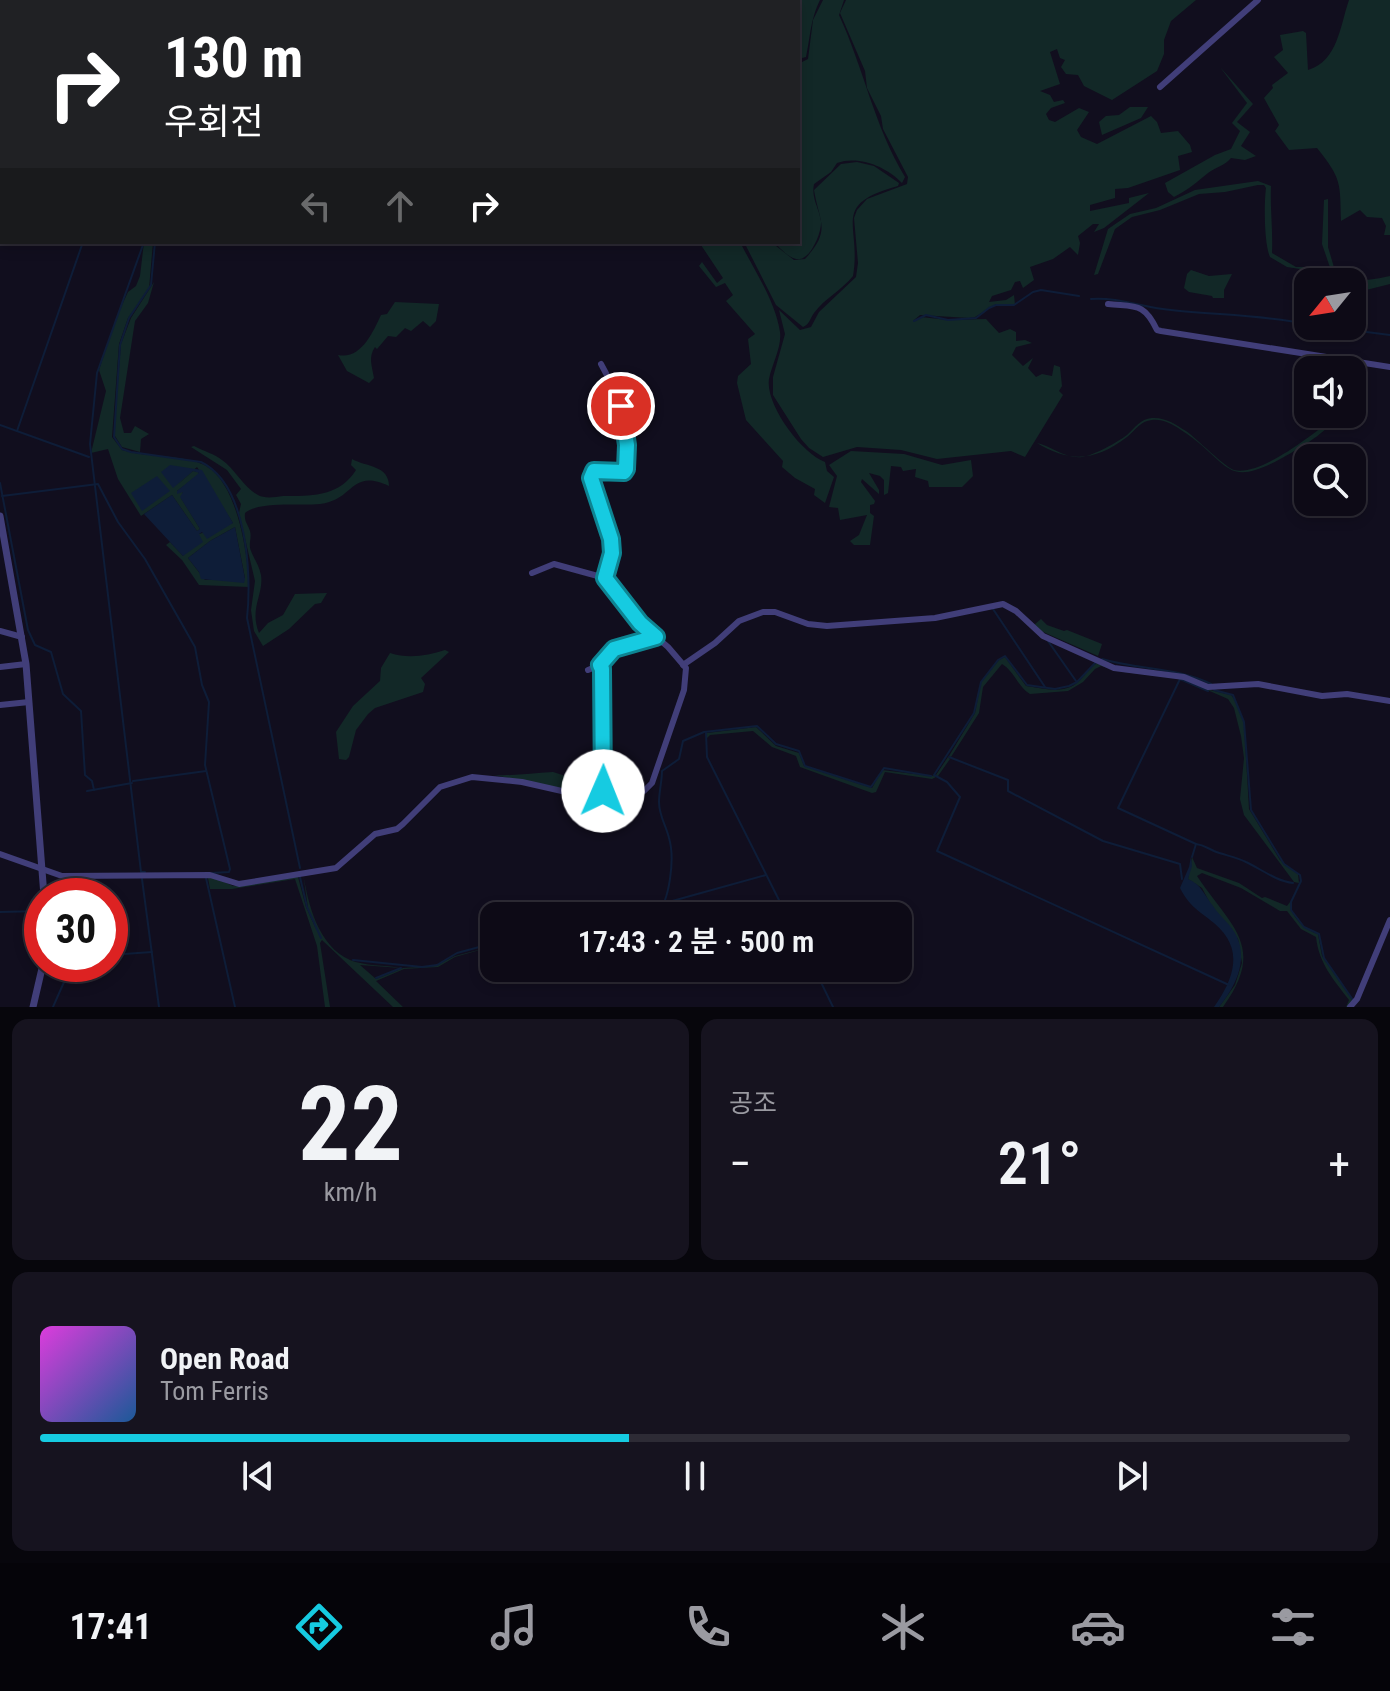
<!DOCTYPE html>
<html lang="ko">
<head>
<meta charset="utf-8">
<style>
  :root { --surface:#0d0a16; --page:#16131f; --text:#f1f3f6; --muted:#9a9aa1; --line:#2d2b35; --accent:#16cbe1 }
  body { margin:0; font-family:"Roboto Condensed","Noto Sans KR",sans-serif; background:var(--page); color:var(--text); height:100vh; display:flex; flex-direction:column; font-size:30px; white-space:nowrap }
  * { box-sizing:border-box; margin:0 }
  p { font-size:26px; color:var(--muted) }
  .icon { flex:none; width:44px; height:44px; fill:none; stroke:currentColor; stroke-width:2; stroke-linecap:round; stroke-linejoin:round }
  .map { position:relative; height:1007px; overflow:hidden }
  .sheet { display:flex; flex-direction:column; gap:12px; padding:12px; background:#07060c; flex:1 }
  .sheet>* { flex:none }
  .top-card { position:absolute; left:0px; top:0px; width:800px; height:244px; box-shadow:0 4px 12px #0003,0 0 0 2px var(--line); background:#202124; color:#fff; overflow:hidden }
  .needle { width:52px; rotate:240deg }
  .tools { position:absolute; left:1294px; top:268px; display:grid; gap:16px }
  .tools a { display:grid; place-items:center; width:72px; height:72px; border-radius:16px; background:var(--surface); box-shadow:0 4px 12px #0003,0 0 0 2px var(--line); font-size:40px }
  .speed { position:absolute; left:24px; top:878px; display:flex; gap:16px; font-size:40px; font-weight:700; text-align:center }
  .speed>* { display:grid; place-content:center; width:104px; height:104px; border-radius:50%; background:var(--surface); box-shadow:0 4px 12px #0003,0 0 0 2px var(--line); line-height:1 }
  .speed .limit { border:12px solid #d22; background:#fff; color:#111 }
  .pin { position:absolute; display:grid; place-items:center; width:68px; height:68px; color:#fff; margin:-34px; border:4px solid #fff; border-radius:50%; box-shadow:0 2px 8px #0007 }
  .me { position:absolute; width:88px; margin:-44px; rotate:1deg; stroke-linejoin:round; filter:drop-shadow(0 0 6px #0008) }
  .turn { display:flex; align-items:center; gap:28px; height:168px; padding:0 32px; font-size:36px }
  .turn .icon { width:104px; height:104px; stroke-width:2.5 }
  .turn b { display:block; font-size:56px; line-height:68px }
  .lanes { display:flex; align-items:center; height:76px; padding:0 32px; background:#0003; justify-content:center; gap:40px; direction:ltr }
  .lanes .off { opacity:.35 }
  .big { font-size:60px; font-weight:600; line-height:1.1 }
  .sheet .tile { flex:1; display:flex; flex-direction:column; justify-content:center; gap:12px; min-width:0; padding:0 28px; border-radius:16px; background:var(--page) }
  .sheet .dial { align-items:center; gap:0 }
  .dial b { font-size:104px; line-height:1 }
  .song { display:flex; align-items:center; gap:24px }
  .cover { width:96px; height:96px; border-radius:12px; background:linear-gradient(135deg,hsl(300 70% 55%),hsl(210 70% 35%)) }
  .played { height:8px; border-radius:4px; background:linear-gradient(90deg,var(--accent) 45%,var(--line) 45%) }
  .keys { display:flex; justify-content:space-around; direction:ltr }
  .heat { display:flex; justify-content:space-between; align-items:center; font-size:44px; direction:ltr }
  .sheet .tiles { flex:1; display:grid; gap:12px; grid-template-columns:1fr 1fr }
  .tile:last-child { grid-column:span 2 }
  .trip { position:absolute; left:480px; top:902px; width:432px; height:80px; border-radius:16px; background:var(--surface); box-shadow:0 4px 12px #0003,0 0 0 2px var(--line); font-weight:600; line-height:80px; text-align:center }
  .dock { display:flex; height:128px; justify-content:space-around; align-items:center; background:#050409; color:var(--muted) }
  .dock .icon { width:56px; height:56px }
  .dock .current { color:var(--accent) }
  .dock b { font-size:36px; color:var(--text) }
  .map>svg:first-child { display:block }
  .green { fill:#122827; fill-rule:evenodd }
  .water { fill:#0e1d38 }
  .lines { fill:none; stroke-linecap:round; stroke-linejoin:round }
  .stream { stroke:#0e1d38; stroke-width:2 }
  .minor { stroke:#413e79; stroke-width:6 }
  .tertiary { stroke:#413e79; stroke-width:7 }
  .route-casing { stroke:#0e8492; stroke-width:20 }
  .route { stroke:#16cbe1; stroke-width:14 }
</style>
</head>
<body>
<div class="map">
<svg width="1390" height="1007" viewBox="0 0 1390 1007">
  <rect width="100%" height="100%" fill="#110e1e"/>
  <g class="green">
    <path d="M696,0H820C810,21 811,34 806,57L798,59V2H696Z"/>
    <path d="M823,0H844L839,15C864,69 874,126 905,177L902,183C887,167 859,155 837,163L831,172L814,184C811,198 819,208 821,221C822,231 812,257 800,259C791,261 780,248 774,242H798V64L808,59L813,20Z"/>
    <polygon points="846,0 1196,0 1171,21 1164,40 1164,54 1157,71 1112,100 1084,86 1078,75 1066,74 1061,67 1065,60 1060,58 1057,49 1050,52 1060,84 1040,91 1050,95 1054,102 1063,100 1065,103 1051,108 1046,114 1049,120 1055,122 1079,108 1089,112 1077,130 1081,137 1097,144 1151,116 1157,122 1161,133 1178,131 1190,145 1192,152 1178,156 1180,170 1128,188 1115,189 1115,198 1090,205 1090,211 1129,203 1129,198 1149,193 1104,228 1094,232 1099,224 1093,224 1078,236 1080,243 1078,255 1070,247 1053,259 1030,267 1034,280 1023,288 1020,281 1015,282 1011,290 992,296 989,302 1006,300 1014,295 1015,305 996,304 975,317 969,318 920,315 913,321 921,317 948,320 986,319 999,333 1010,329 1016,332 1016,341 1025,340 1032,343 1016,347 1012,355 1023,366 1033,358 1028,368 1036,377 1042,374 1052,376 1054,365 1060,367 1062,386 1059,391 1063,395 1025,457 1011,451 937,459 901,450 857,447 823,457 809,448 801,439 773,395 773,377 785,334 779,310 800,330 811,327 819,312 856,277 858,263 854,218 857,210 867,199 907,184 908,177 883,129 881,116 867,88 865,71 840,13"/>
    <path d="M1349,0H1390V235H1384L1386,226L1382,218L1367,217L1360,210L1341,221C1340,183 1342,179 1317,148L1289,150L1275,131L1279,125L1264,98L1273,88L1272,85L1288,73L1274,57L1283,50L1280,35L1303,31L1306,33L1308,70C1338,61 1340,26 1349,0Z"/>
    <path d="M1220,67L1253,104L1237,122L1250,132L1241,146L1256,156L1245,160L1231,158C1224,166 1216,167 1208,173C1197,182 1188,190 1174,197L1168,192L1165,183L1215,155L1231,149L1240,131L1232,123L1247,103Z"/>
    <polygon points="1130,107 1148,107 1141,118 1102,135 1099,122 1106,116 1119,115"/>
    <path d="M857,162L874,166L899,183L898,186C829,205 862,224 853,276C842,290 825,298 814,313C809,320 810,324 803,327L776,305L744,242H771L794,260L805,259C832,230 819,222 814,190L841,164Z"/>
    <path d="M1258,181L1271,186C1270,209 1273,229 1272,253L1296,267H1313V271L1287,267L1270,257C1264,243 1264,204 1266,188L1264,185H1258L1225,192L1199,194L1160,210L1132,217L1115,229L1098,274L1094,275L1108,229L1130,214L1156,208L1195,190Z"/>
    <path d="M1328,199V247L1338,281C1357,282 1372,280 1390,276V284L1366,290H1352V282H1335L1322,244L1324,200Z"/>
    <path d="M144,242H153L149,289L128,318L119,344L112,437L122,450C148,458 178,454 202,464C237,478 248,554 249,587L199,585L182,560L166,545L170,542L183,556L199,534L233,523L197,467L174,488L193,471L198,472L199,474L177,491L183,492L181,498L200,529L197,531L172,495L141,516L118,479L108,449L91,453L106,391L99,370L116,318L128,292L136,286L140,276ZM235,527L245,578L205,580L188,558L210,541Z"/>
    <path d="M699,242H740C754,270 775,300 780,332C782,347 772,364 769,379C765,405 802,454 825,462L827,471L834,477L825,503L814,495L815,489L795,478L782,467L783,461L746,420L737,383L738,376L751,364L748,339L755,334L726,301L733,295L725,283L716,287L699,266L702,262L717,283L723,278Z"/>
    <polygon points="1191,270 1209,276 1232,274 1224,290 1224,298 1213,298 1212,296 1189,292 1184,288 1187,274"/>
    <polygon points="154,282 148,303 135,321 120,418 124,433 131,433 135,426 149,434 141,439 140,452 122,447 115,436 114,429 121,344 131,318"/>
    <path d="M395,302L439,304L436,321L430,327L423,321L411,331L405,328L396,337L388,336L377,349L375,347C368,357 372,366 374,378L369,383L347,371L338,355C361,360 373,332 381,315L387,314Z"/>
    <path d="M1333,414H1338C1330,430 1306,444 1291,453C1222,493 1233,463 1181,430C1172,424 1163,419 1152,420C1140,421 1136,430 1127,437C1096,461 1070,463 1037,443C1049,445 1065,459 1082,457C1095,455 1116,443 1127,435C1135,428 1140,419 1152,418C1165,417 1175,424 1186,431C1196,438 1226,468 1234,470C1259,477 1312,435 1331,420Z"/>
    <path d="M194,446C203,451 215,454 222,460C235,469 244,488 258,495C265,499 275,497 283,496C311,496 339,497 356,470L351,465L352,459C366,467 389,465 389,486C350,468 355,500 320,504C302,506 258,501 245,513C244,522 248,524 250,531C252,538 248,544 251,551C254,559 259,565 261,575C264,594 249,609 259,633L268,623L283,615L295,594L327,593L321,603L315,604L289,629L263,646L254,631L251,610L255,581L239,513L241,504L236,495L241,489L227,470L191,447Z"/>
    <polygon points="851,451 904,454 942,465 971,460 973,476 962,487 929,487 928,481 915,477 916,469 903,471 901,467 891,466 888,493 884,495 884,480 880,476 869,473 879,490 879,494 862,479 861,482 875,501 874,504 870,505 870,513 874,516 870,545 854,545 850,541 859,535 867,515 840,520 838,508 829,507 837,476 829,465"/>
    <polygon points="1041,619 1047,625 1064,631 1067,630 1102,644 1098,656 1041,631 1034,625"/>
    <path d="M445,650L449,652L421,678L425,684L423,692L375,708L368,714L356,730L349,757L346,760L339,759L336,732L353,706L380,681L381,668L390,653C408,659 427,656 445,650Z"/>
    <path d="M1005,657L1026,686C1042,688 1064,695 1078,682C1085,676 1088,668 1097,663L1113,669L1183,678L1210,690L1231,695L1236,701L1244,723L1249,809L1280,860L1298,874L1299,883L1294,882L1244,815L1240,799L1244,758L1241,736L1234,708L1228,699L1182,679L1123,672L1101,666L1095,669L1083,682L1068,691L1030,694C1018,687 1014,671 1002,664L983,687L979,713L951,757L949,756L975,713L981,682L999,660Z"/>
    <polygon points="756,727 776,746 799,753 804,766 872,788 882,770 931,776 936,775 948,757 950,759 938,776 932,779 885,772 876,792 872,793 800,767 796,756 772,747 753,731 710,735 707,738 707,733"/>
    <path d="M553,772L572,778L575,787L602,788L583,793L494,775C515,776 532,773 553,772Z"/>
    <path d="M1192,857L1197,868L1239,883L1262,898L1265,897L1287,906L1290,902C1290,916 1305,930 1318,934L1322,956L1353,1001L1349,1007H1346L1349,1000C1334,980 1319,964 1316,937L1301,929L1287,911H1280L1241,888L1202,873L1197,876C1231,927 1267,946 1223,1007H1219L1235,985L1242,963L1238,939L1211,905L1202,888L1188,879Z"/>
    <path d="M303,873C308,904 318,946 350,960C364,966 385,965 401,968L360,965L376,979L403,968L435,966L455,956L494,946L455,957L438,967L404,969L376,981L403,1007H393L322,940L320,943L330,1007H325L317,946L295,879L232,889H210L208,878H216L233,886L298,877L306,907L316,929L308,908Z"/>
  </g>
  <g class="water">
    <polygon points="170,465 202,470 233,523 207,539 202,532 199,534 203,542 183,556 144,514 172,495 197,531 200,529 180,497 183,492 177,494 177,491 199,473 193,471 173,488 161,472"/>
    <polygon points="157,476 170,491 142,511 131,493"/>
    <polygon points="235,527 245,579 244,583 201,579 199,572 188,558 210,541"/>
    <path d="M1191,856L1192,866L1188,879C1201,884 1205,896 1213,906C1220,917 1232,925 1237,937C1248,962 1235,987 1219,1007H1214C1234,979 1245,949 1214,923C1198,910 1190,907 1180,888L1189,867Z"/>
  </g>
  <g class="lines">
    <g class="stream">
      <polyline points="237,0 239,2"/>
      <polyline points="349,2 351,0"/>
      <polyline points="468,2 470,0"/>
      <polyline points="0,174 2,174"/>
      <polyline points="144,242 97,373 90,444 141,872 145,872"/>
      <path d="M155,242L151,285L129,318L120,345L114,437L122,449L131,452L201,462C247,484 252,574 247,618L300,868"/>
      <path d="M1091,299C1119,297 1144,308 1171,310C1217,315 1263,315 1308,324"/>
      <polyline points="914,321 926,315 948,320 976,318 989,308 996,305 1014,305 1033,292 1041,290 1079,296"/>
      <polyline points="1320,326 1390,335"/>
      <polyline points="0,425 89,457"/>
      <polyline points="17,431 83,242"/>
      <polyline points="0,483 28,630 35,645 51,652 63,694 81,711 85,775 92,781 94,790"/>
      <polyline points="2,496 98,484 118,522 145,559 195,647 202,685 209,702 205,765 230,869 229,872 212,873"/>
      <polyline points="993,609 1045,687"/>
      <polyline points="1048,641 1076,681"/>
      <path d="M1102,659C1139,670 1176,667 1211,684"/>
      <polyline points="1096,662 1077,682 1069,686 1055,689 1027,685 1005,656 998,660 981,682 974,713 934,775 947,782 960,797 937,851 1229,985"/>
      <polyline points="1214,690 1233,695 1244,722 1251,810 1284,864 1300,875 1301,881 1291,902 1291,910 1304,927 1319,934 1324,958 1353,1000"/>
      <polyline points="706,733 707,757 787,916"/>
      <polyline points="949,757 1008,780 1008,791 1103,841 1180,864 1182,879"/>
      <polyline points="133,781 206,771"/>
      <polyline points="87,791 132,783"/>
      <path d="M1196,844C1204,845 1207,848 1214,851C1224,855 1236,857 1246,862C1261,869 1276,881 1293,883"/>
      <polyline points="1192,857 1196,844 1118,808 1180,679 1208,691"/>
      <polyline points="300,877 307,907 321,938"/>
      <polyline points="206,878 235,1007"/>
      <polyline points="142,879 159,1007"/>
      <polyline points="665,903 766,875"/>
      <polyline points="0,912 41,911 42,918"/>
      <path d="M656,916C670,901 675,858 669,838C666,825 659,816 659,802C659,792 662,781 662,771L679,759L683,741L704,732L757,726L776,744L799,751L805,766L871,787L884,768L931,776"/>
      <polyline points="110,955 152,952"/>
      <polyline points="353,960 422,967 437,965 457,953 494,943"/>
      <polyline points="814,968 833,1007"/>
      <polyline points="376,978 401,968"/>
      <polyline points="53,1007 72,964"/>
    </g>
    <g class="minor">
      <polyline points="90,0 92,2"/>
      <polyline points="579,2 579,0"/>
      <polyline points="1160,87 1258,0"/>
      <path d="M1108,304C1135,307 1144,302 1157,330L1161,331L1390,367"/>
      <path d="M601,364C619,396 634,435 624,472L594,471L591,478L611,539L612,553L605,578"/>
      <polyline points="0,631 22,637"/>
      <polyline points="600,665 602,669 603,791"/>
      <polyline points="683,665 715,643 739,621 763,612 775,612 808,624 827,626 935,618 1003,604 1016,611 1043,636 1114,668 1184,677 1208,687 1258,684 1322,696 1347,694 1390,701"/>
      <polyline points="0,667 26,664"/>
      <polyline points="588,670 600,665 614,649 656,637"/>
      <polyline points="0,705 29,702"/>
      <polyline points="0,854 62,876 210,875 239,884 336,868 375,834 397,829 403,824 440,787 472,777 522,782 584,796 603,791 644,791 652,783 684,690 686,668 668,647 640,623 605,578 554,564 532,573"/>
      <polyline points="1350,1007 1357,999 1390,920"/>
    </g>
    <g class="tertiary">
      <polyline points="189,2 192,0"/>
      <polyline points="0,221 2,218"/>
      <polyline points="0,516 26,664 44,896"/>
      <polyline points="33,1007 43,964"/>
    </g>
  </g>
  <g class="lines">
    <defs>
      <polyline id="route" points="603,791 602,669 600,665 614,649 656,637 640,623 605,578 612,553 611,539 591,478 594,471 624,472 626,469 627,445 621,406"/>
    </defs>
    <use href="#route" class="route-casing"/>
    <use href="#route" class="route"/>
  </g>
</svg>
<div class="tools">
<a><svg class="needle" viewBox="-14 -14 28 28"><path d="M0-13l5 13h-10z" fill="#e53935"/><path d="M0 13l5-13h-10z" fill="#9a9aa1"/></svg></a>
<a><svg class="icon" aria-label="sound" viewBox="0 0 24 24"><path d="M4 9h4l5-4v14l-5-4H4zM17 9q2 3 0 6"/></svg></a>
<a><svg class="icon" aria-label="search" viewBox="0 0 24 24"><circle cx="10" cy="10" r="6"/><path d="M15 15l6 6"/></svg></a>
</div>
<div class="speed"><div class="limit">30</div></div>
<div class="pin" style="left:621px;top:406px;background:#d93025"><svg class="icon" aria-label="arrive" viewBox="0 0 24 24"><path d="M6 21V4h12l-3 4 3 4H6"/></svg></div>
<svg class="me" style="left:603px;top:791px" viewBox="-20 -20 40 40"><circle r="19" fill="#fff"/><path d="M0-13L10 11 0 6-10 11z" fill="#16cbe1"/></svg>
<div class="trip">17:43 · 2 분 · 500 m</div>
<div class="top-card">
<div class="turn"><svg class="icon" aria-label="right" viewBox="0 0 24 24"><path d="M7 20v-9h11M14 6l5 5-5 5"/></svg><div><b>130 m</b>우회전</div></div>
<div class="lanes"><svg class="icon off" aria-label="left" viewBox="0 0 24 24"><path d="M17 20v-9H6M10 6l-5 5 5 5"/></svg><svg class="icon off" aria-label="ahead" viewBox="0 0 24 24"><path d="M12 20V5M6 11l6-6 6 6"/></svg><svg class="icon" aria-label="right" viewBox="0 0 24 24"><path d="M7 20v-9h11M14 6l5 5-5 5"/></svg></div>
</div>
</div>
<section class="sheet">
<div class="tiles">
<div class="tile dial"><b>22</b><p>km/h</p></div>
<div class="tile"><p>공조</p>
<div class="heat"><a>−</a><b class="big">21°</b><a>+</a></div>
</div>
<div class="tile">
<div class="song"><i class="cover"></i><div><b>Open Road</b><p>Tom Ferris</p></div></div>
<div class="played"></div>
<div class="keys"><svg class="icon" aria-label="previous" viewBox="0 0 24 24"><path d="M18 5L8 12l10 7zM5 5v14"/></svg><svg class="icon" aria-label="pause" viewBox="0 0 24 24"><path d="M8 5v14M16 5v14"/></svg><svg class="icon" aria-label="next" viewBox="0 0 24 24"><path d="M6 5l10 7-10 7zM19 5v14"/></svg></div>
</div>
</div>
</section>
<nav class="dock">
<b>17:41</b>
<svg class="icon current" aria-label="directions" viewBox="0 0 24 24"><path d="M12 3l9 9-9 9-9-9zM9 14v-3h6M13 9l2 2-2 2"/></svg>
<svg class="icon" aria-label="music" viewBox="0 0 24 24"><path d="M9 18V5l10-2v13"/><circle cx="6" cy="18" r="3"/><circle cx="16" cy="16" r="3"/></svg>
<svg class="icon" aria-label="phone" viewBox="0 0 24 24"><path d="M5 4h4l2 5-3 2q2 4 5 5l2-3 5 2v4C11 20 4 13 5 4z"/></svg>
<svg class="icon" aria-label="climate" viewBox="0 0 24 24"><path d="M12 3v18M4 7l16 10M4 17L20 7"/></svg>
<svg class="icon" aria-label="car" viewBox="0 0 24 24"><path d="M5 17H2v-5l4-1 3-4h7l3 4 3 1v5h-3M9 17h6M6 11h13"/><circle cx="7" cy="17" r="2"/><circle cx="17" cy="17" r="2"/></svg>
<svg class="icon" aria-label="filters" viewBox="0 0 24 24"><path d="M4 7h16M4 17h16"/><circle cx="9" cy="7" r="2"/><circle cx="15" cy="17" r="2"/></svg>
</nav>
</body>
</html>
